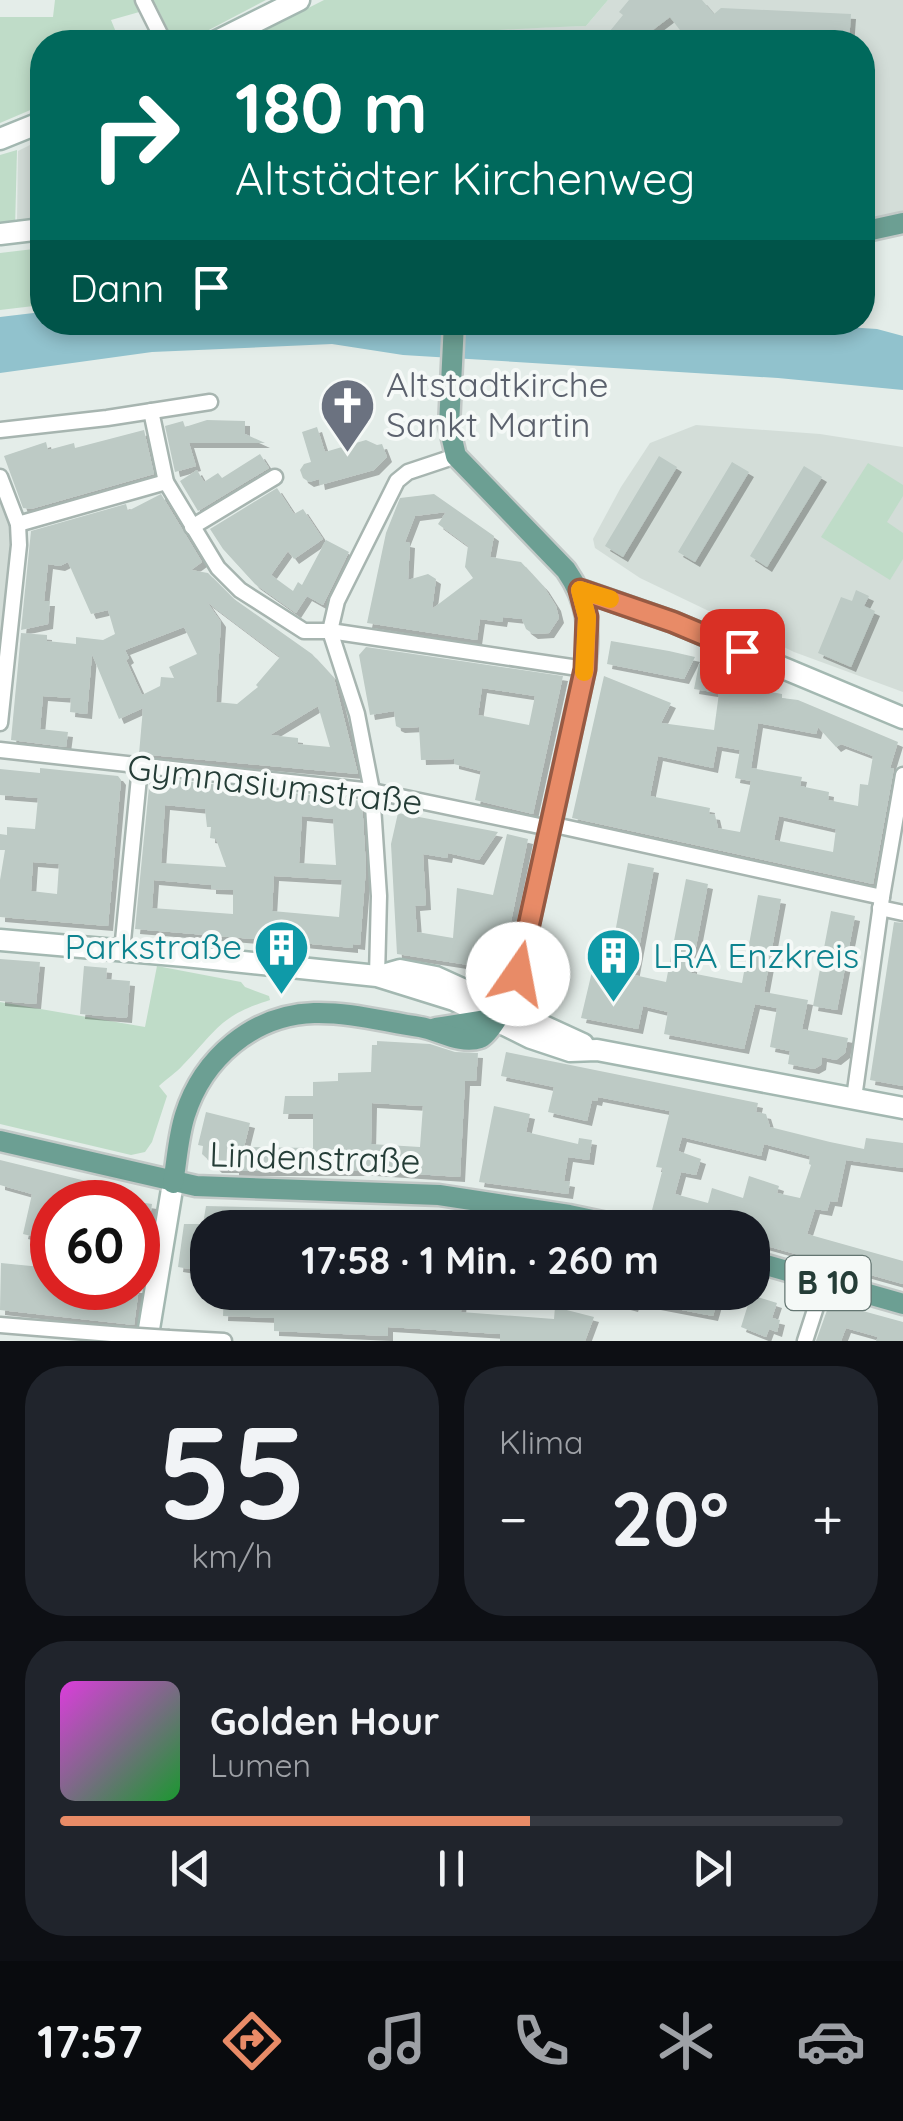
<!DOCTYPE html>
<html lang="de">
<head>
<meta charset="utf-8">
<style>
  :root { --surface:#171b24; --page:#20242c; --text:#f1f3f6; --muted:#9ea1a6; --line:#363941; --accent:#e88b67 }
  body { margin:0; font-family:Quicksand,sans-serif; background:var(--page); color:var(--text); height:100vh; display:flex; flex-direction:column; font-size:38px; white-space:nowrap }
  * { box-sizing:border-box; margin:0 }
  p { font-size:32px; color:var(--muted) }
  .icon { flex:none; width:55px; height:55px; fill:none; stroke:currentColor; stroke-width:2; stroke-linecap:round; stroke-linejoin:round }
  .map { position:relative; height:1341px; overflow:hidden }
  .sheet { display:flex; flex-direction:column; gap:25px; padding:25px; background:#0d0f14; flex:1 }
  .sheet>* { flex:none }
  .guide { position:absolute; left:30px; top:30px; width:845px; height:305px; border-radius:40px; box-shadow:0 5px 15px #0003; background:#00695c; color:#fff; overflow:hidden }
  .speed { position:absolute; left:30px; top:1180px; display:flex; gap:20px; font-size:50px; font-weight:700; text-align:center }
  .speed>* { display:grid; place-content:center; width:130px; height:130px; border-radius:50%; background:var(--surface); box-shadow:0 5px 15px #0003; line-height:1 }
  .speed .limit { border:15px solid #d22; background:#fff; color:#111 }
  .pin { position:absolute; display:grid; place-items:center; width:85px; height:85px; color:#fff; margin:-42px; border-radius:20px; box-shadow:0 5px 15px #0006 }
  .me { position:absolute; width:110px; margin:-55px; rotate:12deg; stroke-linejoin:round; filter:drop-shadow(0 0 8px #0008) }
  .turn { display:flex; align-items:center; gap:35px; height:210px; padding:0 40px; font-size:45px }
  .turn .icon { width:130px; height:130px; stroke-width:2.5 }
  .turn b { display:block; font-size:70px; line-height:85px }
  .then { display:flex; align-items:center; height:95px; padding:0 40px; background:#0003; gap:20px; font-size:38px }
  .big { font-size:75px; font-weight:700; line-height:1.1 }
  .sheet .card { flex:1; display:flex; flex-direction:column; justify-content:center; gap:15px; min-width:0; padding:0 35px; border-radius:40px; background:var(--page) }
  .sheet .dial { align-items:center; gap:0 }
  .dial b { font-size:130px; line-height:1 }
  .song { display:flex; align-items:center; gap:30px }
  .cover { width:120px; height:120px; border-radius:15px; background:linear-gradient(135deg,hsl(300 70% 55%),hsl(130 70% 35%)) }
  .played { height:10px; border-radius:5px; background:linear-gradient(90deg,var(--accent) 60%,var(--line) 60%) }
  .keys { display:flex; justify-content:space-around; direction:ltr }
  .heat { display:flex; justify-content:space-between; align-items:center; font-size:55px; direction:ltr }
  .sheet .tiles { flex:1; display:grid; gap:25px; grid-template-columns:1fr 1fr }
  .card:last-child { grid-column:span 2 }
  .trip { position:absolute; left:190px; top:1210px; width:580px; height:100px; border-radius:40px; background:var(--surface); box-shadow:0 5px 15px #0003; font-weight:700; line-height:100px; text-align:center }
  .tab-bar { display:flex; height:160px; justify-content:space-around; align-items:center; background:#090b0e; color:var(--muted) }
  .tab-bar .icon { width:70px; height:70px }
  .tab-bar .selected { color:var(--accent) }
  .tab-bar b { font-size:45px; color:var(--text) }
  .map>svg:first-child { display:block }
  .built { fill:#d3ddd8 }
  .green { fill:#bfdcc8 }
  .water { fill:#91c2cd }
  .building { fill:#bdcac5; fill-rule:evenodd; filter:url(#shadow) }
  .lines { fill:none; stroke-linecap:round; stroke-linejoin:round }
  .street-casing { stroke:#a7b5b0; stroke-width:19 }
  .secondary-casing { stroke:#a3b8b1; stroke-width:25 }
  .primary-casing { stroke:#c2c9c7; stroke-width:25 }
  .street { stroke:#fff; stroke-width:14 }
  .secondary { stroke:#fff; stroke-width:20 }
  .primary { stroke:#6c9f93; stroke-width:20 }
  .street-bridge-casing { stroke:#a7b5b0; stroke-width:19; stroke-linecap:butt }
  .street-bridge { stroke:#fff; stroke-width:14 }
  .route-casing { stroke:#975a43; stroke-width:25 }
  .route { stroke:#e88b67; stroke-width:18 }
  .slow { stroke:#f59e0b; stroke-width:18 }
  .labels { text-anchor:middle; stroke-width:8; stroke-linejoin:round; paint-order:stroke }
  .shield { fill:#f5f9f7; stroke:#637571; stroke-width:2.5 }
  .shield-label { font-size:32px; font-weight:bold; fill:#253d37 }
  .worship-label { font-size:35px; fill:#5b616d; stroke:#f5f9f7; text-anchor:start }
  .street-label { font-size:35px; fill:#253d37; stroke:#f5f9f7 }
  .culture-label { font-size:35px; fill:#0d838f; stroke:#f5f9f7; text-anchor:end }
</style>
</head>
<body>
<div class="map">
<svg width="903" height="1341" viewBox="0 0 903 1341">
  <defs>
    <filter id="shadow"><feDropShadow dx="5" dy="5" stdDeviation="0" flood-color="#0004"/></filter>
  </defs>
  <rect width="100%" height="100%" fill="#e4ede9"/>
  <g class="built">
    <polygon points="608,0 903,0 903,226 863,227 862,42 337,42 480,29 586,26"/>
    <polygon points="42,139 42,222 17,224 18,151"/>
    <polygon points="696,425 820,434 903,447 903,692 794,652 640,578 595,548 593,539 621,487 650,443"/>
    <polygon points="0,489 15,545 0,716"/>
  </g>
  <g class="green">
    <polygon points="55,0 266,0 186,42 174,42 157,7 111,20 120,42 42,42 42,105 0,123 0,17 53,17"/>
    <path d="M324,0H608L586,26C471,29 356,43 241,42Z"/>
    <polygon points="17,150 15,228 0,228 0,155"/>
    <polygon points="42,248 42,305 0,310 0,253"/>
    <polygon points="868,463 903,485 903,496 887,522 903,533 903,559 890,580 821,537"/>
    <path d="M157,966L241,982L245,987L269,996L270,1000C219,1016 217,1030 183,1065C176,1073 166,1079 159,1086L167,1096L152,1142L145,1152L131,1155L0,1124V1002L145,1027Z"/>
  </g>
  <polygon class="water" points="42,312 42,322 771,322 877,329 903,336 903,390 778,378 403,355 332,344 152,352 0,373 0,317"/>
  <g class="building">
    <polygon points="629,0 702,0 714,14 721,8 851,14 849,42 689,42 670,17 637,42 601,42 623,15 619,12"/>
    <polygon points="207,420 245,421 245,434 265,443 189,443 196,466 175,472 165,426 183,421 185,427"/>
    <polygon points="317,427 325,452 366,440 377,445 382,444 387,457 374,470 320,485 319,479 309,482 303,478 300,470 304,464 311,462 302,432"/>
    <polygon points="144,430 154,474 31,509 23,508 4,456 46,442 48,450 74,443 75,448"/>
    <polygon points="260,454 269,468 198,511 180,481 197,470 204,482 218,473 222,478"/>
    <polygon points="659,456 677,467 623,557 605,546"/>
    <polygon points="732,462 749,472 695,562 678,552"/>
    <polygon points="804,466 822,477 767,567 750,556"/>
    <polygon points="277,488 294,514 303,509 323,539 294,559 288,551 271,575 293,591 298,582 302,585 326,540 349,552 323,605 307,596 296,613 255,584 223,549 210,529"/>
    <path d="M161,494L202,562L191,570L208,573L234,599L312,654L334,678L358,774L139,754L143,708L119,719L92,654L87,714L70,712L71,698L43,696L40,729L68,732L66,747L11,740L21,633L47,635V641L76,644V637L103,640L115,634L108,610L91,614L68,562L60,566L48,564L44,601H50L48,624L21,630L31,531L126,504L128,511ZM207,602L280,657L256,685L258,687L237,704L216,702L221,622ZM184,627L197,654L169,667L174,678L161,677L160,686L142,695L126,660L129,658L125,650ZM318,706L330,747L298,744V738L270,735Z"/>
    <path d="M434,494L494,536L490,557L521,562L544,587L556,606L559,618L549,633L533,634L526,629L522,619L503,617L502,622L480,619L477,640L367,623L386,533L400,498ZM446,512L438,524L468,546L465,567L473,578L432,609L436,579L428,574L408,580L410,543L405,542L415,516Z"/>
    <polygon points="856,590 869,596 864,606 875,611 851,667 818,653 841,597 852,601"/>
    <polygon points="611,641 669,651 695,657 684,679 607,664"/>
    <path d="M366,647L563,676L533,814L475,800L481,771L454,764V759L421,760L419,727L400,728L396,726L394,711L370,715L359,655ZM482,688L535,696L529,725L478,715Z"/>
    <path d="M699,664L723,668L722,670L732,672V677L751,680V684L766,686L765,691L782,694V698L798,700L898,742L890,768H894L873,884L572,818L604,676L671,703L661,723L714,730L719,693L694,689ZM758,723L816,734L818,727L836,747L841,744L873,756L868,785L860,784L858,806L828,800L829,792L800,786L802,777L751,768ZM717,746L740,750L735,778L751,781L740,832L718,828L715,815L709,814L710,808L650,796L658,756L713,768ZM779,816L836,829L833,852L774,840Z"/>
    <path d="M40,768L118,776L121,780L108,926L0,917V880L5,850H0V834L7,835V827L35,829L38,798L0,795V769L40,773ZM33,862L59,864L57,894L31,891Z"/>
    <path d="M150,777L362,801L366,868L360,945L353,944V948L301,943V940L265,937V940L135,929ZM165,805L205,809L207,827H211L210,838L216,839L226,867L161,863ZM302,816L333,819L336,865L299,863ZM274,876L342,880L339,917L272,911ZM154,880L211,885V889L233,890V914L152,908Z"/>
    <polygon points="398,813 498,832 479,860 448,853 447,858 423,854 426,905 415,906 417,932 453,938 457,888 493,895 507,834 528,839 501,970 397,954 391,844"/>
    <polygon points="628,863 654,868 634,975 666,982 686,879 708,884 691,973 742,983 758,895 781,899 764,992 808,1000 802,1029 848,1038 845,1053 836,1060 822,1057 821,1065 814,1069 788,1064 790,1051 770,1047 777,1008 755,1004 744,1049 664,1034 668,1012 643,1006 638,1029 581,1018 594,963 609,965"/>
    <polygon points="831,911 855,916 837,1010 813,1006"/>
    <polygon points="894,922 903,923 903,1086 870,1080"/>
    <polygon points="0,959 40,962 36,1004 0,1001"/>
    <polygon points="84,966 107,968 106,979 130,981 127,1018 80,1014"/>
    <path d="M377,1041L430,1044L455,1052L478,1053L476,1081H465L460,1177L371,1171H234V1168H217L202,1154L203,1146L198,1145L206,1112L250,1123L244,1147L313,1148V1114H283L285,1096H313V1082L338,1081V1073L371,1072L372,1045H377ZM372,1103L423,1106L420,1147L371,1144Z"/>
    <path d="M506,1052L758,1103L756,1112L766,1114L770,1127L830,1142L864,1149L866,1138L903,1143V1168L846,1160L837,1202L830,1201L827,1211L815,1209L807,1234L903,1261V1284L752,1242V1228H700L651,1214L663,1168L656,1167L670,1111L598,1097L597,1101L592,1100L587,1121L548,1112L554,1087L501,1076ZM682,1137L761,1156L764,1144L810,1156L809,1164L811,1165L800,1198L777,1193L779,1186L749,1176L743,1198L712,1188L708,1203L675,1194L681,1172L696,1175L701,1159L678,1151Z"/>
    <polygon points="494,1106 530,1114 526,1132 578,1144 579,1138 592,1140 589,1160 568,1157 564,1181 570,1182 568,1194 479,1182"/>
    <polygon points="0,1160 127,1191 125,1202 52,1202 47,1240 23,1234 32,1194 0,1185"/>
    <polygon points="138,1202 152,1204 144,1256 138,1255"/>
    <polygon points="206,1206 422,1211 422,1228 208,1228 208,1272 178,1267 184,1224 203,1224"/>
    <polygon points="1,1263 51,1268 50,1288 139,1288 134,1325 0,1310"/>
    <polygon points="224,1292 304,1292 304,1296 355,1297 355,1292 369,1292 369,1299 402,1300 402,1292 462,1292 461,1312 554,1319 555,1307 594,1317 585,1341 500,1341 500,1334 388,1327 388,1336 274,1331 274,1318 223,1316"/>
    <polygon points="593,1292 720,1292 713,1316 635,1301 633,1307 592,1296"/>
    <polygon points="751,1295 777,1303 772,1318 780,1320 777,1332 769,1329 766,1337 741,1327"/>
    <polygon points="830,1302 903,1322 903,1341 876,1341 878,1337 846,1328 841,1341 816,1341"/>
  </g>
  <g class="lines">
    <defs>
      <g id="street">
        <polyline points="143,0 164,42"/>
        <polyline points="151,411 166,482 218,568 240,590 304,631 330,631 585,669"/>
        <polyline points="0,430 107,418 210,402"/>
        <polyline points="0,477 18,524 19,545 0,723"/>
        <polyline points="18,524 166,482"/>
        <polyline points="192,527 275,477"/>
        <polyline points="0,750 372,791 549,828"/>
        <polyline points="550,824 882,897"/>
        <polyline points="880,908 903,913"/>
        <polyline points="122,951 140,767"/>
        <polyline points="377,976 379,896 372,791 357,714 330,631 337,601 397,481 408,472 456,456"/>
        <polyline points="854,1098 882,897 903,775"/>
        <polyline points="0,1325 124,1335"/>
        <polyline points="169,1338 224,1341"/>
        <polyline points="805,1341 824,1282"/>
      </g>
      <g id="secondary">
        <polyline points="215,42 299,0"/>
        <polyline points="0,139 42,122"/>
        <polyline points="0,234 42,229"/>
        <polyline points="581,590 673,622 903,718"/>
        <polyline points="0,940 185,956 377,976 454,1000 531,1038 570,1051 597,1050 903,1108"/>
        <polyline points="379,976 400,970 436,977 583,1044"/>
        <polyline points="147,1341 173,1183"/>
      </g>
      <g id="primary">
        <polyline points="862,232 903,223"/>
        <polyline points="436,1028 493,1019"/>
        <polyline points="0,1141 196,1186 439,1195 569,1215 631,1228"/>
        <path d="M173,1183C177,1160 178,1137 185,1115C203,1058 253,1015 314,1013C350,1012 385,1022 420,1027C439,1030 461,1045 480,1038C490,1035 512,994 516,982L585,669C590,630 589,603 566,570L456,456L449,426L454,322"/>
        <polyline points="752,1261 903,1304"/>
      </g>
    </defs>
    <use href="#street" class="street-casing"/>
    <use href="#secondary" class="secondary-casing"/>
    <use href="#primary" class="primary-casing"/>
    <use href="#street" class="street"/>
    <use href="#secondary" class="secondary"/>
    <use href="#primary" class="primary"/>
    <defs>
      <polyline id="street-bridge" points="124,1335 169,1338"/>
    </defs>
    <use href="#street-bridge" class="street-bridge-casing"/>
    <use href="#street-bridge" class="street-bridge"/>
  </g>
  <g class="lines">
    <defs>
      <polyline id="route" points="518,974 585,669 587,617 580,590 673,622 742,651"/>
    </defs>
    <use href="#route" class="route-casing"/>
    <use href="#route" class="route"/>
    <polyline class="slow" points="584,672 587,617 580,590 610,599"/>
  </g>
  <defs>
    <symbol id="church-pin" viewBox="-11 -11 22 30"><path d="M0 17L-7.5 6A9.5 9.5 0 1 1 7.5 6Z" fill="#6b7280" stroke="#f5f9f7"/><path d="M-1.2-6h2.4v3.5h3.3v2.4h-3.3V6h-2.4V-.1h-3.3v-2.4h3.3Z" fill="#fff"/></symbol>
    <symbol id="building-pin" viewBox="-11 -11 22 30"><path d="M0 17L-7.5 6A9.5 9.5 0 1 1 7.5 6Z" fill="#0f9aa8" stroke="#f5f9f7"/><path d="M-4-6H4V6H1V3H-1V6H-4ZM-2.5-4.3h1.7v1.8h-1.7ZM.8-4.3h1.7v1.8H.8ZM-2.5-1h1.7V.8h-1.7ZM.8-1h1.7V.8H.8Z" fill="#fff"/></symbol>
  </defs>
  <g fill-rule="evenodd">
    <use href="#church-pin" x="316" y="374" width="63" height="86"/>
    <use href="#building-pin" x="250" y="916" width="63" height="86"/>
    <use href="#building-pin" x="582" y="924" width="63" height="86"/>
  </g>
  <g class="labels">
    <rect class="shield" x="785.5" y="1256" width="85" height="54" rx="8"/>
    <g class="shield-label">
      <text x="828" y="1294">B 10</text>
    </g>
    <g class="worship-label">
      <text x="386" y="397">Altstadtkirche<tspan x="386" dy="40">Sankt Martin</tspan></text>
    </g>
    <g class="street-label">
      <text transform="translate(275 785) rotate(7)" y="12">Gymnasiumstraße</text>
      <text transform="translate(315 1158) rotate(2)" y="12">Lindenstraße</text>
    </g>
    <g class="culture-label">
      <text x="242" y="959">Parkstraße</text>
      <text x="653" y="968" text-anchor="start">LRA Enzkreis</text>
    </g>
  </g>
</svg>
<div class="speed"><div class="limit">60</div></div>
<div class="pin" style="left:742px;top:651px;background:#d93025"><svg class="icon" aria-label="arrive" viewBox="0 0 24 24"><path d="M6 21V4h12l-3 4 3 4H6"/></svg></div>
<svg class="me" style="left:518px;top:974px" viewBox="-20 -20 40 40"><circle r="19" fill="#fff"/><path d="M0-13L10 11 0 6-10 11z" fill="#e88b67"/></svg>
<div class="trip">17:58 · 1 Min. · 260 m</div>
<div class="guide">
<div class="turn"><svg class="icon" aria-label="right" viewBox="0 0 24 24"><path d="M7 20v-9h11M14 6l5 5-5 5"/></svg><div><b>180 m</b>Altstädter Kirchenweg</div></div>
<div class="then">Dann<svg class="icon" aria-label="arrive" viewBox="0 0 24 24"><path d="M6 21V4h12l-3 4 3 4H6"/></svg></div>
</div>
</div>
<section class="sheet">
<div class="tiles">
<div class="card dial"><b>55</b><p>km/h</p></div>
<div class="card"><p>Klima</p>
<div class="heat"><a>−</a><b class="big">20°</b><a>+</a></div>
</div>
<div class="card">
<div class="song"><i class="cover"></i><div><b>Golden Hour</b><p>Lumen</p></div></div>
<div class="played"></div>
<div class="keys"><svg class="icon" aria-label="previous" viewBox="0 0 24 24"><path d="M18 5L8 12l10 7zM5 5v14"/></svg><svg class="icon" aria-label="pause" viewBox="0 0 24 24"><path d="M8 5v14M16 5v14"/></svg><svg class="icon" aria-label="next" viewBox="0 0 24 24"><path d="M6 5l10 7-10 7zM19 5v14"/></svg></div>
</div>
</div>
</section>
<nav class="tab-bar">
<b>17:57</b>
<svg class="icon selected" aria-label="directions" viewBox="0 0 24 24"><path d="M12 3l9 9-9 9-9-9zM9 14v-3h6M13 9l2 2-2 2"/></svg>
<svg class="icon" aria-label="music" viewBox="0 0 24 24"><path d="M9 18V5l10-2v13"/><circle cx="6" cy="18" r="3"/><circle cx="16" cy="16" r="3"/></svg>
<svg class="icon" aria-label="phone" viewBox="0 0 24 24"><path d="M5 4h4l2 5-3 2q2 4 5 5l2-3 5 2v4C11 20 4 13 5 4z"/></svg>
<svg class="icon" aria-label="climate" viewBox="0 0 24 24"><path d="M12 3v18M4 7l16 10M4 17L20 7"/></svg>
<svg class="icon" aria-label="car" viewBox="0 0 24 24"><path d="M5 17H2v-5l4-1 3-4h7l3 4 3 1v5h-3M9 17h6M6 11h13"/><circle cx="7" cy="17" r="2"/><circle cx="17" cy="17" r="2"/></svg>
</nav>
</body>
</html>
